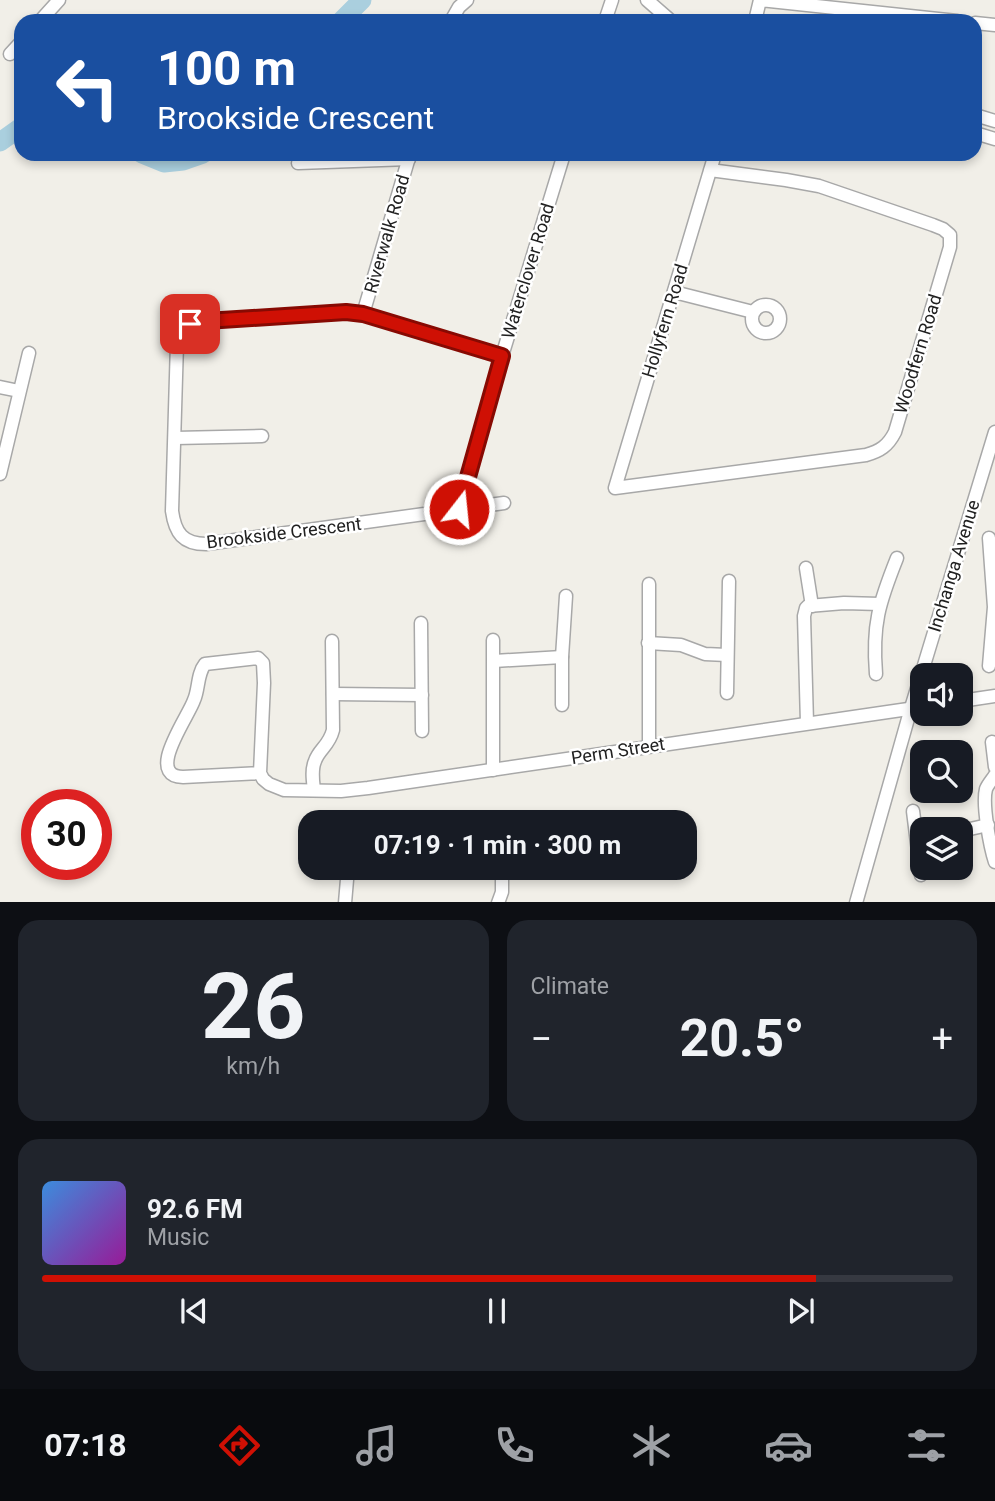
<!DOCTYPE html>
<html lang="en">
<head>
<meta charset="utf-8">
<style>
  :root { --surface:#171b24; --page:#20242c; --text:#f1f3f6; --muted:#9ea1a6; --line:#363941; --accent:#cf1004 }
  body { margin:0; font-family:Roboto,sans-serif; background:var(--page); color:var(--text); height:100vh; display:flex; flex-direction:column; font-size:26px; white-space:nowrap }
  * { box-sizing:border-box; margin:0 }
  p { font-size:23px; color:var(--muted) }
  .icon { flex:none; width:38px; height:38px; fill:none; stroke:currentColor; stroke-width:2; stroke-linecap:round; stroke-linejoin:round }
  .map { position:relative; height:902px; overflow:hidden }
  .details { display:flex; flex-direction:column; gap:18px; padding:18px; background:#0d0f14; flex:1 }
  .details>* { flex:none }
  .top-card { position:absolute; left:14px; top:14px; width:968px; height:147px; border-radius:21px; box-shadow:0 4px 10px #0003; background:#1a4fa0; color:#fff; overflow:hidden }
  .buttons { position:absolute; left:910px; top:663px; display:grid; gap:14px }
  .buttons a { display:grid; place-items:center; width:63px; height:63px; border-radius:14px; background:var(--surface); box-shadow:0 4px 10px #0003; font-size:35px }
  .speed { position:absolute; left:21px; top:789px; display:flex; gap:14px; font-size:35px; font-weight:700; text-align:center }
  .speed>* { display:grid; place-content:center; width:91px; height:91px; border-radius:50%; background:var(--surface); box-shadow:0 4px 10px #0003; line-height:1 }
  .speed .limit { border:10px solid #d22; background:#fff; color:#111 }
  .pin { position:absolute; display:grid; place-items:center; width:60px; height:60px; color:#fff; margin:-30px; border-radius:14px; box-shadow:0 4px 10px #0006 }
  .me { position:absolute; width:77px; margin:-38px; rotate:16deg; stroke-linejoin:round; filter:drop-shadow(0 0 5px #0008) }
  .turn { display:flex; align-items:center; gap:24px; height:147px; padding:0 28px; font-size:32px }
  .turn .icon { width:91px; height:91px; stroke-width:2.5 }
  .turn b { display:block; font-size:49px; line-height:60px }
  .big { font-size:52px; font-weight:700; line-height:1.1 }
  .details .widget { flex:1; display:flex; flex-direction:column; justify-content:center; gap:10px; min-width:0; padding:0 24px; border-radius:21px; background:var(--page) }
  .details .dial { align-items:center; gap:0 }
  .dial b { font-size:91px; line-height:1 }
  .song { display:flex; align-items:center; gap:21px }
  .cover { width:84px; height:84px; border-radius:10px; background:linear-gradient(135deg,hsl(210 70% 55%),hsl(300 70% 35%)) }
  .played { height:7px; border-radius:4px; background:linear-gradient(90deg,var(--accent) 85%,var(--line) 85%) }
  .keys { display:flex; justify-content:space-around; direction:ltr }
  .heat { display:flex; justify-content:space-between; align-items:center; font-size:38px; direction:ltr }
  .details .tiles { flex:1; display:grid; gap:18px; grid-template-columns:1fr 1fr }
  .widget:last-child { grid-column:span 2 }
  .trip { position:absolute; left:298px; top:810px; width:399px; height:70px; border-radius:21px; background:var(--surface); box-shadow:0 4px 10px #0003; font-weight:700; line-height:70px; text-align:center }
  .menu { display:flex; height:112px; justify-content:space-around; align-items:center; background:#090b0e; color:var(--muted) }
  .menu .icon { width:49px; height:49px }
  .menu .on { color:var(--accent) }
  .menu b { font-size:32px; color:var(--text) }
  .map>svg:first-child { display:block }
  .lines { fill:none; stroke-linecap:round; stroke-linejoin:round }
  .river { stroke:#aacfde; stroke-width:19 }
  .minor-casing { stroke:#a8a8a8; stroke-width:15 }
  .minor { stroke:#fff; stroke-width:12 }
  .route-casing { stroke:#870a03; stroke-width:18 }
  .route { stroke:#cf1004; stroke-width:12 }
  .labels { text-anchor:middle; stroke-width:5; stroke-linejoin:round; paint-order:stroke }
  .street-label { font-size:18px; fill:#212121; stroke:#fff }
</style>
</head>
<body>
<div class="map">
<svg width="995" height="903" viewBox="0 0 995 903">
  <rect width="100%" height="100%" fill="#f1efe8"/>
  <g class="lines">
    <g class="river">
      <polyline points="341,21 362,0"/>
      <polyline points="0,142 21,127"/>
      <polyline points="142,154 164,163 183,161 203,154"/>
    </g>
    <defs>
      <g id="minor">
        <polyline points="647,0 671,21"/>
        <polyline points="40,21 59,0"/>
        <polyline points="451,21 459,7 467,0"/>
        <polyline points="605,21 612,0"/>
        <polyline points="755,21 760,0 957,21"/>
        <polyline points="975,23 995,25"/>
        <polyline points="10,54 21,42"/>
        <polyline points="975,115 995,121"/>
        <polyline points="975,133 995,139"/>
        <polyline points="298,163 409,159"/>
        <path d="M710,170L786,180L819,186L933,225L943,229L950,235V247L895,432C888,446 880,451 866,455L615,488L715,154"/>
        <polyline points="674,292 753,312"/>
        <circle cx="766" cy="319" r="14"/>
        <polyline points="363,314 410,154"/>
        <path d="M502,356L363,314L346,312L207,321C191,323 180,326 177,343L172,511C175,533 183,544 206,544L504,503"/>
        <polyline points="0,387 19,391"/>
        <polyline points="175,438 262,436"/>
        <polyline points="0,474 29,353"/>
        <polyline points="459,509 502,356 564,154"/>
        <polyline points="989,538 994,607 989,666"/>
        <polyline points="806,568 812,606"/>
        <polyline points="649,584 649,746"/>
        <polyline points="421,623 422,731"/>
        <polyline points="493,640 493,770"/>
        <polyline points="648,643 681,645 705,654 727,655"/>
        <polyline points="494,661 562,657"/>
        <path d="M876,674C872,625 879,603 897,558"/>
        <polyline points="727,693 729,581"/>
        <polyline points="333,694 422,695"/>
        <polyline points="961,701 995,696"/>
        <polyline points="562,705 562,657 566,596"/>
        <polyline points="807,723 804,616 806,608 808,606 844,603 880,604"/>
        <polyline points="992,742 995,767"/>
        <path d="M260,773L183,777C144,776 189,716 194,700C199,689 197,674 205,664L258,658L263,663L264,683L260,773L263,779L269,784L284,790L341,791L368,788L922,707"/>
        <path d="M995,775C992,780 988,784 986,789C982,804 990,847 995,862"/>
        <path d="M314,790C313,781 311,770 315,761C319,749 329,746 333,730L332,641"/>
        <polyline points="913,811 921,875"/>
        <polyline points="505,822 523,820"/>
        <polyline points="961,831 988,825"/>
        <polyline points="345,903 348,868"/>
        <polyline points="498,903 502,892 502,868"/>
        <polyline points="856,903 911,708 995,432"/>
      </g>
    </defs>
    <use href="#minor" class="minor-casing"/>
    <use href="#minor" class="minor"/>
  </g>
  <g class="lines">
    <defs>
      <polyline id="route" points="190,324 206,321 346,312 363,314 502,356 459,509"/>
    </defs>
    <use href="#route" class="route-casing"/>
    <use href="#route" class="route"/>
  </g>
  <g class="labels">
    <g class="street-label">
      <text transform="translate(387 234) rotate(-74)" y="6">Riverwalk Road</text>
      <text transform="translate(528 271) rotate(-73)" y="6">Waterclover Road</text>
      <text transform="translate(665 321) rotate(-73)" y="6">Hollyfern Road</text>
      <text transform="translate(918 354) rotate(-73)" y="6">Woodfern Road</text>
      <text transform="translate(284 533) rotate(-7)" y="6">Brookside Crescent</text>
      <text transform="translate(954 566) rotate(-73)" y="6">Inchanga Avenue</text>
      <text transform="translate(618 751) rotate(-9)" y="6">Perm Street</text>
    </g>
  </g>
</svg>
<div class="buttons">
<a><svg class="icon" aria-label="sound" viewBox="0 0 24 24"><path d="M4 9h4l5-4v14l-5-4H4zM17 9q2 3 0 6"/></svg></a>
<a><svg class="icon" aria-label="search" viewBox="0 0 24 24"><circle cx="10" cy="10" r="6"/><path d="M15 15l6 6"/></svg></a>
<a><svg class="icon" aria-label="layers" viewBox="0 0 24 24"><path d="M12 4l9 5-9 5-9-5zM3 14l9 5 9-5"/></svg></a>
</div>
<div class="speed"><div class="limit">30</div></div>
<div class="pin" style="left:190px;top:324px;background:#d93025"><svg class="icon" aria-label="arrive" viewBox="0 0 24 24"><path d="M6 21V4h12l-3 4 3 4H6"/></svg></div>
<svg class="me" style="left:459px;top:509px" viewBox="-20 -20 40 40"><circle r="17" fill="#cf1004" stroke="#fff" stroke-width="3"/><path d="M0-11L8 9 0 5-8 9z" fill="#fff"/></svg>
<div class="trip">07:19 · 1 min · 300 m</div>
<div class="top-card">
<div class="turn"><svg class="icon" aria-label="left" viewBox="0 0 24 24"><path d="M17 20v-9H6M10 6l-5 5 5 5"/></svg><div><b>100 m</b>Brookside Crescent</div></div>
</div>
</div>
<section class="details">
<div class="tiles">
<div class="widget dial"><b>26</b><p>km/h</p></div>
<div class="widget"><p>Climate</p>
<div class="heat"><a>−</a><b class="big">20.5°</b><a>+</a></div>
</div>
<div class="widget">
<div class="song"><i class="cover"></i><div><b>92.6 FM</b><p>Music</p></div></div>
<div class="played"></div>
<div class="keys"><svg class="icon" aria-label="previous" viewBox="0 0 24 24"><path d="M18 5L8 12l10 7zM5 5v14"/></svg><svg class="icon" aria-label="pause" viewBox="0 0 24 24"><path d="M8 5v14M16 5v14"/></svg><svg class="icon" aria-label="next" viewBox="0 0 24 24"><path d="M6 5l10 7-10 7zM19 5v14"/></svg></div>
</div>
</div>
</section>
<nav class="menu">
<b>07:18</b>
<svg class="icon on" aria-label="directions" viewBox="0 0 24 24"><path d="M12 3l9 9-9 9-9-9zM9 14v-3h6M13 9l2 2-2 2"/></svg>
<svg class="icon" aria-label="music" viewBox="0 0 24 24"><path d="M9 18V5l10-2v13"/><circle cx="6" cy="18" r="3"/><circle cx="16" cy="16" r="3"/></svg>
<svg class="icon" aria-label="phone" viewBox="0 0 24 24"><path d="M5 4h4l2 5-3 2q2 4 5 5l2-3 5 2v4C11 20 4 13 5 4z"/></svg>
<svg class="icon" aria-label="climate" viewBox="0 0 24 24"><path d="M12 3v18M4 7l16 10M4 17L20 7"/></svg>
<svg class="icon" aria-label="car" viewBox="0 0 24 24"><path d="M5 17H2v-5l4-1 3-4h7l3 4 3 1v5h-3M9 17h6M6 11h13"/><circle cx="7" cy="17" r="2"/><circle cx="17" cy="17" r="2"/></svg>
<svg class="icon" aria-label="filters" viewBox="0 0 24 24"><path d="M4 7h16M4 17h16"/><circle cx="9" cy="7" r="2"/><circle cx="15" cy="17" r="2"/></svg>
</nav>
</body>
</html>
